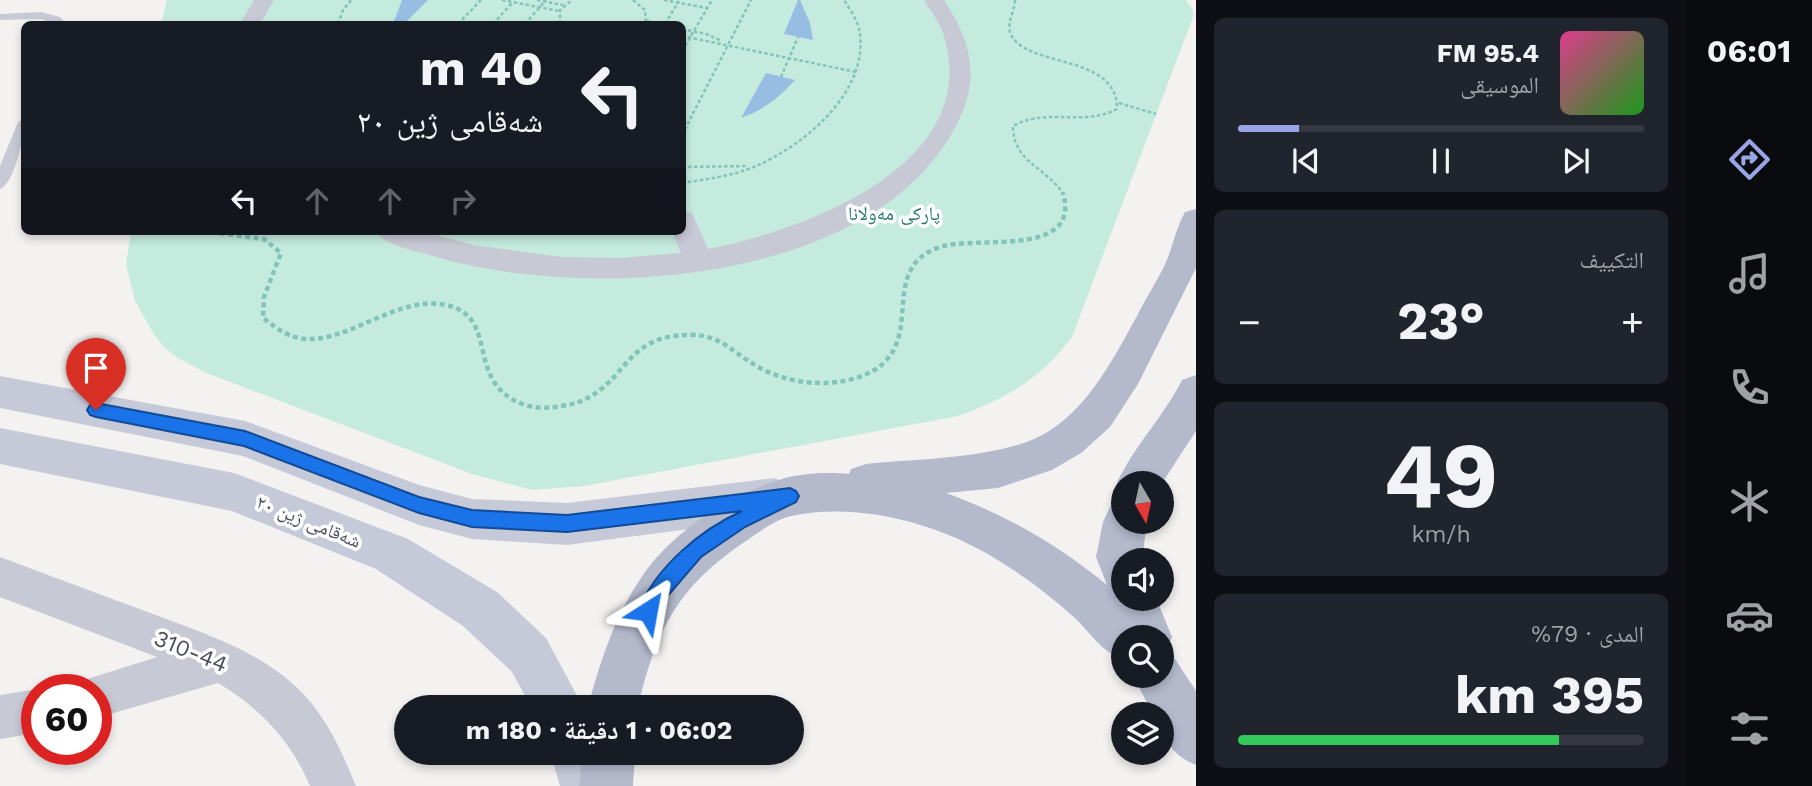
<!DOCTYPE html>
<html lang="ar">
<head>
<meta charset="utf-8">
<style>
  :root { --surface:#171b24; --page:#20242c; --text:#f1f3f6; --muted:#9ea1a6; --line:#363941; --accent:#9aa5e5 }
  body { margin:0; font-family:"Work Sans","Noto Naskh Arabic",sans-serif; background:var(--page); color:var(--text); direction:rtl; height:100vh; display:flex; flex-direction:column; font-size:26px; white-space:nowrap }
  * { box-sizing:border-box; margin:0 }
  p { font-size:23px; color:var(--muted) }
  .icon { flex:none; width:38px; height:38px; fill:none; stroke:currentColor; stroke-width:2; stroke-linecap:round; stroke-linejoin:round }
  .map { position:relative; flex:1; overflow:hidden; direction:ltr }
  .sheet { display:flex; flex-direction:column; gap:18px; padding:18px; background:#0d0f14; width:490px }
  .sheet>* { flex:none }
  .guide { position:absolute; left:21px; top:21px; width:665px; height:214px; border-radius:10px; box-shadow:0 4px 10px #0003; direction:rtl; background:#171b24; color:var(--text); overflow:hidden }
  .needle { width:46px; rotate:171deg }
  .buttons { position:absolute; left:1111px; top:471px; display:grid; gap:14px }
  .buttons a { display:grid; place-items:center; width:63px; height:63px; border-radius:50%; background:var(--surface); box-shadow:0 4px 10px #0003; font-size:35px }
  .speed { position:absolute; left:21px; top:674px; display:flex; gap:14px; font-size:35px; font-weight:700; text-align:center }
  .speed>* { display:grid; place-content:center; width:91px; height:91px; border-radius:50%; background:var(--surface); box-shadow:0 4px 10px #0003; line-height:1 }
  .speed .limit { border:10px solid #d22; background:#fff; color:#111 }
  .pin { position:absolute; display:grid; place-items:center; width:60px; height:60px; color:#fff; margin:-72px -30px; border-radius:50% 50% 50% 0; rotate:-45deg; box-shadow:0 0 7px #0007 }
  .pin .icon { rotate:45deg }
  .me { position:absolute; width:77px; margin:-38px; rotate:34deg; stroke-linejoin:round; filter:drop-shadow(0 0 5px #0008) }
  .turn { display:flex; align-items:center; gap:24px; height:147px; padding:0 28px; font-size:32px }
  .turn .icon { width:91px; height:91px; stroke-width:2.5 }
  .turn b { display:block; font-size:49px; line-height:60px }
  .lanes { display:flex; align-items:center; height:66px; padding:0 28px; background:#0003; justify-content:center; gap:35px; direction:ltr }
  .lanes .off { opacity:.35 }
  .big { font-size:52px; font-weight:700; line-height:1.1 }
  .sheet .tile { flex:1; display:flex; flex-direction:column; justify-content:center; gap:10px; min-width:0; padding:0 24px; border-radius:10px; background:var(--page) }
  .sheet .dial { align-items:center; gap:0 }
  .dial b { font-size:91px; line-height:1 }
  .song { display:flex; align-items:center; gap:21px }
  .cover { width:84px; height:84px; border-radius:10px; background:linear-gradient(135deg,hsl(330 70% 55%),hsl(120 70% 35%)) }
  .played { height:7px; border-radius:4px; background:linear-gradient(90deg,var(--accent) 15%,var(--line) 15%) }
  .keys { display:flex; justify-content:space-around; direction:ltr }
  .heat { display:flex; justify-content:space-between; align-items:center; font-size:38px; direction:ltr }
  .charge { height:10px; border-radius:5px; background:linear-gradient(90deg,#34c759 79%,var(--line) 0) }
  .trip { position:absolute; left:394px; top:695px; width:410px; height:70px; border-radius:35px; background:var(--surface); box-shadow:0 4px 10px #0003; font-weight:700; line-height:70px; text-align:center; direction:rtl }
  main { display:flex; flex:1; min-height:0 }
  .dock { display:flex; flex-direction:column; width:126px; justify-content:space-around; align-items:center; background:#090b0e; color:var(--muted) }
  .dock .icon { width:49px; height:49px }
  .dock .on { color:var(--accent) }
  .dock b { font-size:32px; color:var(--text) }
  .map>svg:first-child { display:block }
  .green { fill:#c5ebdf }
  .water { fill:#98bde3 }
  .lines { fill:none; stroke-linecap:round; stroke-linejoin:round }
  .path-far1 { stroke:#81c5b8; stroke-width:2.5; stroke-dasharray:3.5 2.5; stroke-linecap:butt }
  .path { stroke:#81c5b8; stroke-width:4.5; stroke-dasharray:5 3.5; stroke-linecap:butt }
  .lane { fill:#c7c9d4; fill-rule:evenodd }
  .street { fill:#c7c9d4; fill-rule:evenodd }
  .secondary { fill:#c6c9d7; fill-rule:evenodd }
  .primary { fill:#b4b9cc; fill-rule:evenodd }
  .route { fill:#1a73e8; stroke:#114b97; stroke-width:2 }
  .labels { text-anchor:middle; stroke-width:7; stroke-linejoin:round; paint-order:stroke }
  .park-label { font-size:19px; fill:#237766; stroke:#fff }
  .street-label { font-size:19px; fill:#4b4f5c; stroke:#fff }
  .near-street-label { font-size:23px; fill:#4b4f5c; stroke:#fff }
</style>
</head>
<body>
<main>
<nav class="dock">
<b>06:01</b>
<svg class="icon on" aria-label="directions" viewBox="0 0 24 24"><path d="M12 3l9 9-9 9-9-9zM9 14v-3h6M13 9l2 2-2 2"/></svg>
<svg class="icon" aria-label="music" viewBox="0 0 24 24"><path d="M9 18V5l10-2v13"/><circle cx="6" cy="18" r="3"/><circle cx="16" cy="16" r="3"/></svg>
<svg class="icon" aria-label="phone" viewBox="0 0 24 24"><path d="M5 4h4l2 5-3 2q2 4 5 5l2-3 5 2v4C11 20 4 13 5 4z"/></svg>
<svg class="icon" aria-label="climate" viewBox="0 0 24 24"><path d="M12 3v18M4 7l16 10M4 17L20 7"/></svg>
<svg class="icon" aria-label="car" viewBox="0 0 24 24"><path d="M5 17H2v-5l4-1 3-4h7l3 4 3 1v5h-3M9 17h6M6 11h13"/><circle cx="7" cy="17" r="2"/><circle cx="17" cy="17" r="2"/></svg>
<svg class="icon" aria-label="filters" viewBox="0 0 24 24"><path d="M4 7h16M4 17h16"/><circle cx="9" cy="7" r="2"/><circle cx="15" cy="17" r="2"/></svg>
</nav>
<section class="sheet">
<div class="tile">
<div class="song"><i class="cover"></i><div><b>95.4 FM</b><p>الموسيقى</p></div></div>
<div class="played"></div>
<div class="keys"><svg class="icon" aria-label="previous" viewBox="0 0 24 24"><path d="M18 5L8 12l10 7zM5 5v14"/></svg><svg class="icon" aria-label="pause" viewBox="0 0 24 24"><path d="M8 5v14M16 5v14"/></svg><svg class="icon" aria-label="next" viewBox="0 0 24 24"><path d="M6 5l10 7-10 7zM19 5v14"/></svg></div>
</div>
<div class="tile"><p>التكييف</p>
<div class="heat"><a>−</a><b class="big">23°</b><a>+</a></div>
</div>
<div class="tile dial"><b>49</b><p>km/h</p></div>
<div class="tile"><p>المدى · 79%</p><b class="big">395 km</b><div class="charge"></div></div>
</section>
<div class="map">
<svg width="1196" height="786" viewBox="0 0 1196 786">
  <rect width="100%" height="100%" fill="#f3f2f1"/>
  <path class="green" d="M167,0H1186L1193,10V17L1072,337C1039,380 1009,397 958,416L584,486L532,490L472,474L204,372L178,358L164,347L153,333L135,301L126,264L131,231H682V24H168L162,21Z"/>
  <g class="water">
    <polygon points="402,0 428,0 404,24 393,24"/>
    <polygon points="798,0 800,0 810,23 813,40 784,34"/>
    <path d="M766,73L795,80C780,97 762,111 741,118Z"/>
  </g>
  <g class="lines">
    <g class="path-far1">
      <polyline points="502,0 559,11"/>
      <polyline points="537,0 563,5"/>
      <polyline points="633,0 645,10 646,24"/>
      <polyline points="664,0 707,8"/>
      <path d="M1015,0C1015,10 1007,22 1010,32C1022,69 1118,52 1117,109C1083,127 1047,107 1013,126C1013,163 1047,167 1064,195"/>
      <polyline points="647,21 662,24"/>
      <polyline points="338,24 343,10 351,0"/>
      <polyline points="458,24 481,0"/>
      <polyline points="493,24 513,2"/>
      <polyline points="525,24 546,0"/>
      <polyline points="560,24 560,10 572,0"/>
      <polyline points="665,24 679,1"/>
      <polyline points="682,29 706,34 722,41"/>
      <polyline points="682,36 856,72"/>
      <polyline points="682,51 712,0"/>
      <polyline points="781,77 798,37"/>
      <polyline points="1119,103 1156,114"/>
      <polyline points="682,135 751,0"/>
      <polyline points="682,167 748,166"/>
      <path d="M682,183C707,179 733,176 756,166C804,145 867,94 860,34C859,22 850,10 844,0"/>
    </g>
    <path class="path" d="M203,231L264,239L281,253L264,297L263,318C270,323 277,329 285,333C333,359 391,293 446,305C502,317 462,383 525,405C537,409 550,408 562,406C622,397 619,343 674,336C720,330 726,349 760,368C790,384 829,388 862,376C934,348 872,270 940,247C975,235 1082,259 1063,193"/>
    <g class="lane">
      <polygon points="41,12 60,17 67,24 55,24 41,19 0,20 0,14"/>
      <path d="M24,118C25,133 15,183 0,189V166L18,122Z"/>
    </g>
    <g class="street">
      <polygon points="254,0 274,0 260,24 240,24"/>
      <path d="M924,0H944C976,49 981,86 949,138C859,286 582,301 433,256C416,251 385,246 376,231H420L474,245L561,257L619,258L681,253L672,231H682V211L692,213L708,249C804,230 986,165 943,33C939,21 930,11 924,0Z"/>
      <path d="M0,557C48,575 96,593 145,611C202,633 265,651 307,698C330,724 343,755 356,786H310C291,741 260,708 218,683L96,718V690H77L81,681L157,657L0,597Z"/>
      <polygon points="37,689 37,733 0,739 0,695"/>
    </g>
    <g class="secondary">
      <polygon points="0,376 245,421 419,485 472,499 567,503 774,478 789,484 795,498 789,512 774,518 567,545 472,539 419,525 243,456 0,408"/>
      <polygon points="0,428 234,473 408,539 497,592 546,638 583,707 531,707 512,672 463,626 376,569 232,511 0,464"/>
      <polygon points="550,752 602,752 614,786 560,786"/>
    </g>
    <g class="primary">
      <path d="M1196,209V268L1138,384L1110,427L1081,453L1052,470L998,488L946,493C1006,515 1057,544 1107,585L1096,557L1103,522L1110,507L1124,502V522H1147L1142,560H1124V598H1156L1172,637L1165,654L1175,659L1196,691V765C1172,755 1162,740 1162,714H1153L1133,676H1162V637H1124V660C1102,652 1092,635 1076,619C1054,599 1030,580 1004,564C945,525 861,501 791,516C776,519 761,531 749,539C679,585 657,627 638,707H588C600,662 615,616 641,578C671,532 732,493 785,478C804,473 829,472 849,474L851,469L866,464C918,459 975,459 1024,443C1081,424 1111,363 1138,314C1147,296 1158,280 1166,262C1173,246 1176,228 1185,212Z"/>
      <path d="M1196,375V431L1162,483H1124L1123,497L1117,483C1134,446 1164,416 1182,380Z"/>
      <polygon points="583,752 635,752 633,786 579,786"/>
    </g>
  </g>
  <path class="route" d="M96,403L245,431L419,497L472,510L567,515L790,488L796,491L799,496L796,502L745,527L701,557L664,600L655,618L648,621L641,618L638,611C656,567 700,530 742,511L567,532L472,527L419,513L244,446L96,417L90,415L87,410L90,405Z"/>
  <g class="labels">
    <g class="park-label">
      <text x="894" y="220">پارکی مەولانا</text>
    </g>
    <g class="street-label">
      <text transform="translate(309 521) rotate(22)" y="7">شەقامی ژین ٢٠</text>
    </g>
    <g class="near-street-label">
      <text transform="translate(191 651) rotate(22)" y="8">310-44</text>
    </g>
  </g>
</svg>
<div class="buttons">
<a><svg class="needle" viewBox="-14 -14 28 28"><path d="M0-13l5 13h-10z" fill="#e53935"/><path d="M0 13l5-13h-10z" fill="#9ea1a6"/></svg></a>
<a><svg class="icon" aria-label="sound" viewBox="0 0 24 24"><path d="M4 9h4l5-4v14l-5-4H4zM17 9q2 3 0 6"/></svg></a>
<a><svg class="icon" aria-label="search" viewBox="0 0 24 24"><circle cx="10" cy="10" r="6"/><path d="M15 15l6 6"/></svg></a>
<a><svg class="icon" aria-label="layers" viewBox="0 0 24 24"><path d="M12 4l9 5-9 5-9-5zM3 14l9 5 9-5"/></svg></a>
</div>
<div class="speed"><div class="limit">60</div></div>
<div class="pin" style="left:96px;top:410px;background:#d93025"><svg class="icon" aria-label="arrive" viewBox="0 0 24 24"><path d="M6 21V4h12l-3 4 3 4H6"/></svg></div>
<svg class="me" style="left:648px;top:611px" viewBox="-20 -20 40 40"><path d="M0-17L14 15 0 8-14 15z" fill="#1a73e8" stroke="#fff" stroke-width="4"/></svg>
<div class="trip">06:02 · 1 دقيقة · 180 m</div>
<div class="guide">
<div class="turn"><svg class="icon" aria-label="left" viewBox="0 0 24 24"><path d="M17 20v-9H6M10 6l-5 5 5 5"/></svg><div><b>40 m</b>شەقامی ژین ٢٠</div></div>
<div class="lanes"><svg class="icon" aria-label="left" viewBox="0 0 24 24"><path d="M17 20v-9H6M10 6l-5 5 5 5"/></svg><svg class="icon off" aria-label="ahead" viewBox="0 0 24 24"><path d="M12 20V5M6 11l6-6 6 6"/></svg><svg class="icon off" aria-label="ahead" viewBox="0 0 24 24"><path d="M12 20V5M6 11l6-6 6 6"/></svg><svg class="icon off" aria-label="right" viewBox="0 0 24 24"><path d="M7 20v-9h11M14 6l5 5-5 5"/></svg></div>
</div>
</div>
</main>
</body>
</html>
